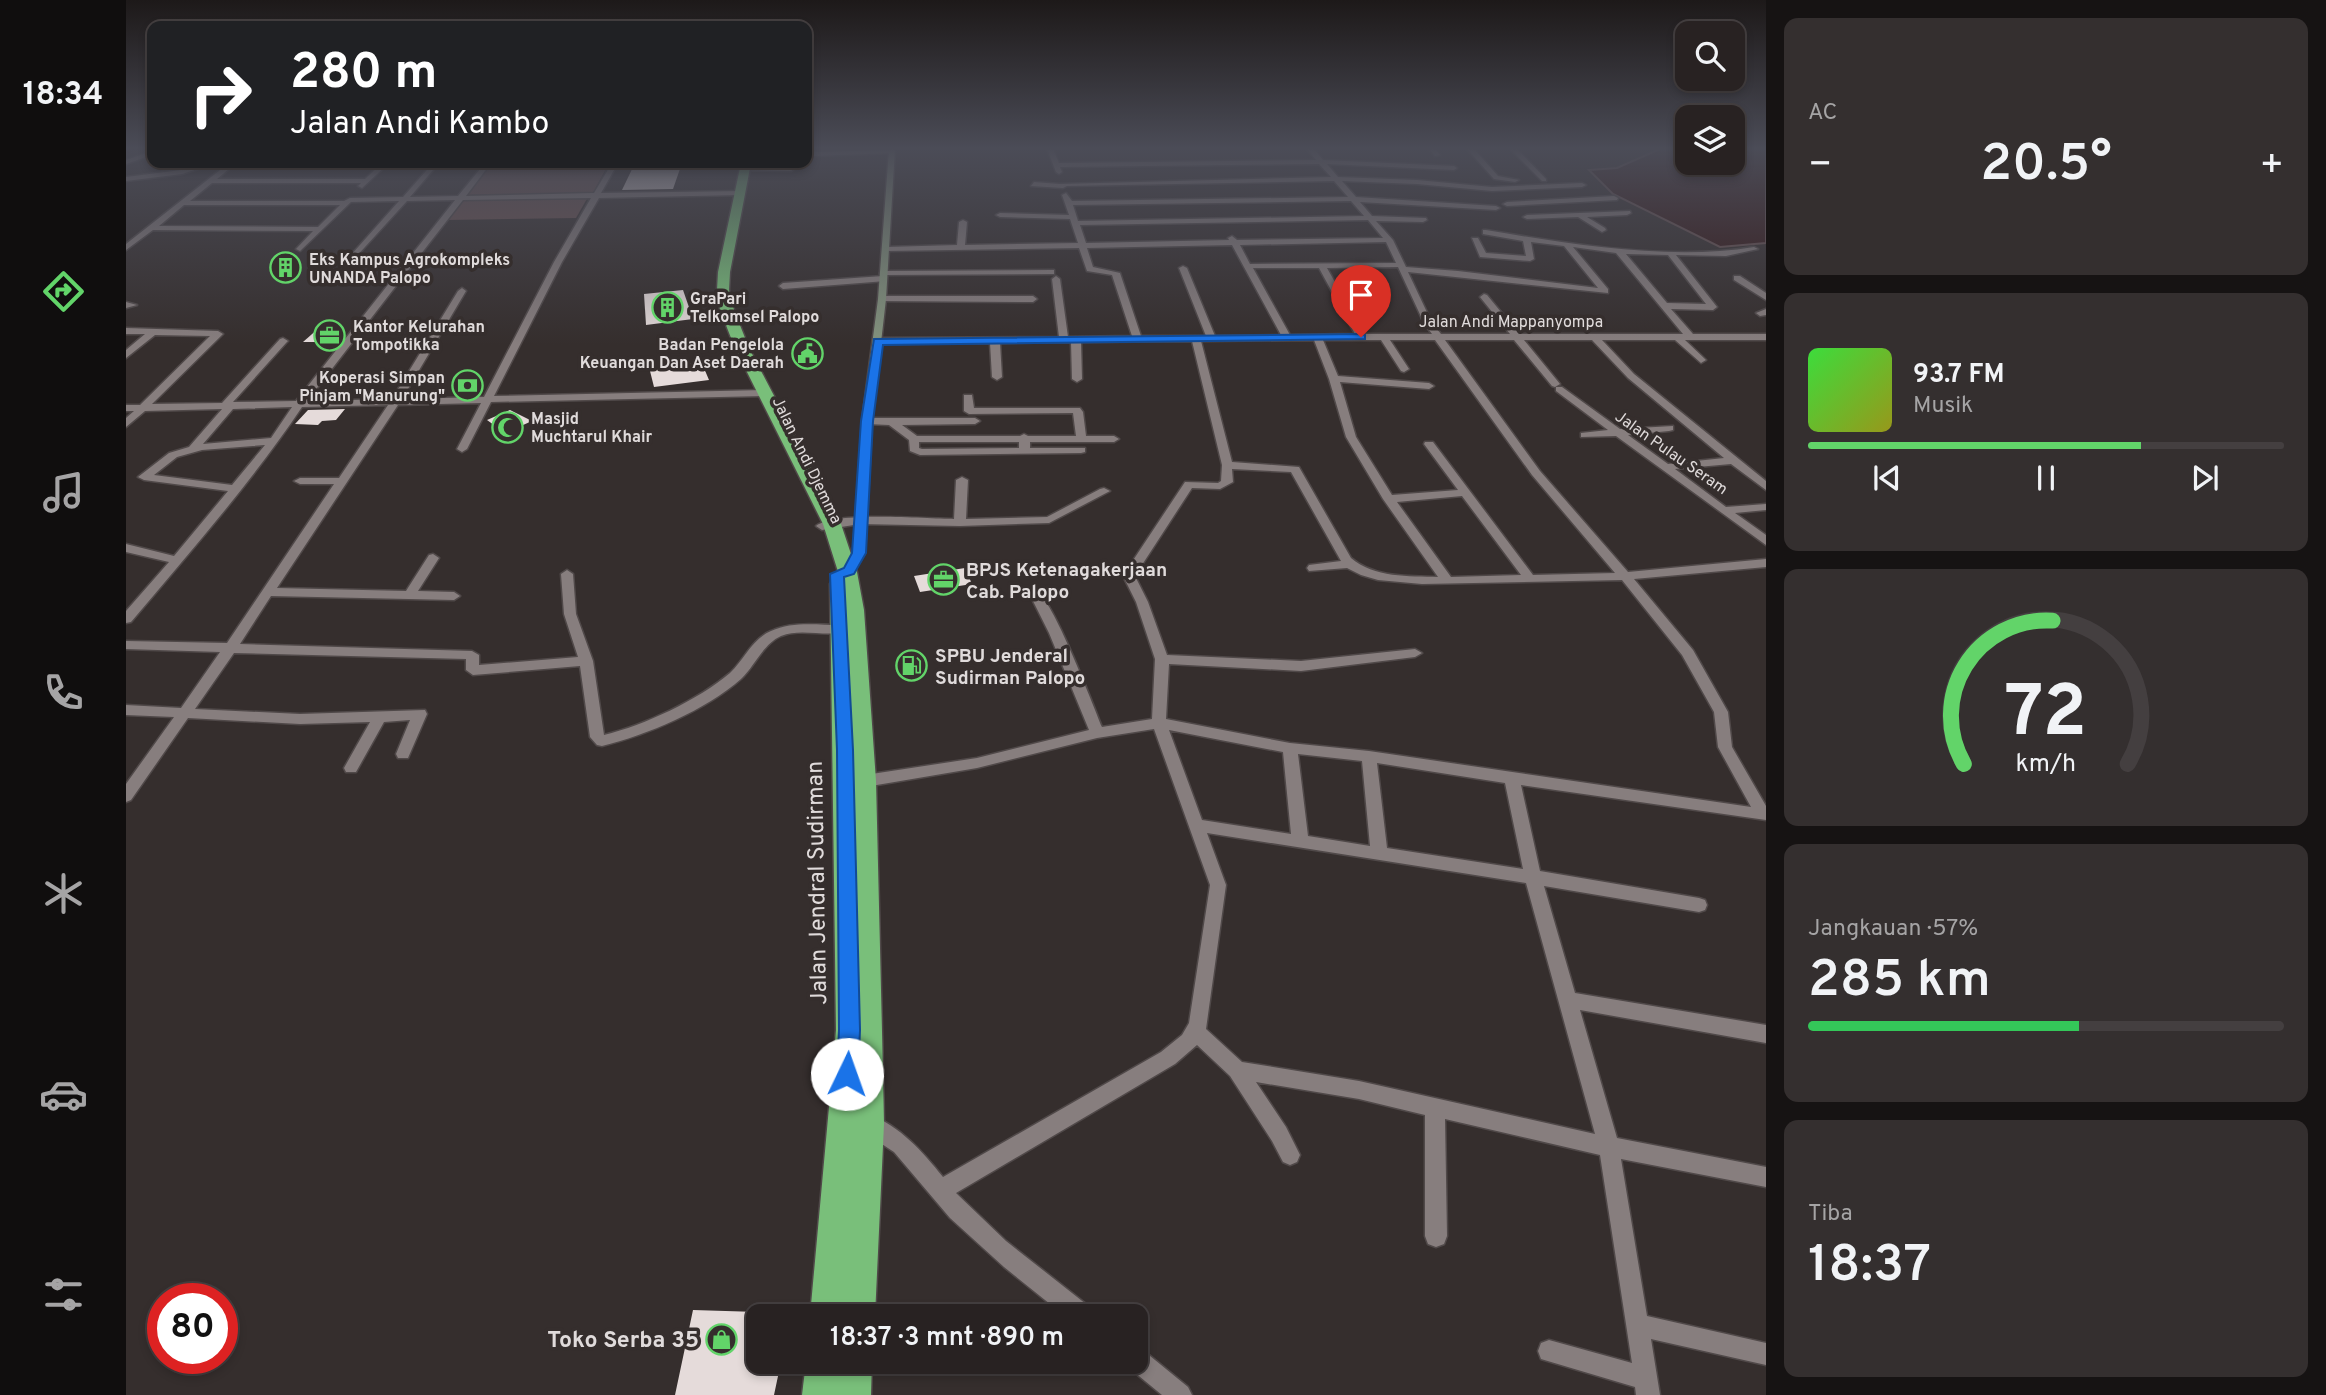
<!DOCTYPE html>
<html lang="id">
<head>
<meta charset="utf-8">
<style>
  :root { --surface:#282222; --page:#342f2f; --text:#f1f3f6; --muted:#a5a4a5; --line:#443f40; --accent:#62d469 }
  body { margin:0; font-family:Overpass,sans-serif; background:var(--page); color:var(--text); height:100vh; display:flex; flex-direction:column; font-size:26px; white-space:nowrap }
  * { box-sizing:border-box; margin:0 }
  p { font-size:23px; color:var(--muted) }
  .icon { flex:none; width:38px; height:38px; fill:none; stroke:currentColor; stroke-width:2; stroke-linecap:round; stroke-linejoin:round }
  .map { position:relative; flex:1; overflow:hidden }
  .details { display:flex; flex-direction:column; gap:18px; padding:18px; background:#161313; width:560px }
  .details>* { flex:none }
  .hud { position:absolute; left:21px; top:21px; width:665px; height:147px; border-radius:14px; box-shadow:0 4px 10px #0003,0 0 0 2px var(--line); background:#202124; color:#fff; overflow:hidden }
  .buttons { position:absolute; left:1549px; top:21px; display:grid; gap:14px }
  .buttons a { display:grid; place-items:center; width:70px; height:70px; border-radius:14px; background:var(--surface); box-shadow:0 4px 10px #0003,0 0 0 2px var(--line); font-size:35px }
  .speed { position:absolute; left:21px; top:1283px; display:flex; gap:14px; font-size:35px; font-weight:700; text-align:center }
  .speed>* { display:grid; place-content:center; width:91px; height:91px; border-radius:50%; background:var(--surface); box-shadow:0 4px 10px #0003,0 0 0 2px var(--line); line-height:1 }
  .speed .limit { border:10px solid #d22; background:#fff; color:#111 }
  .pin { position:absolute; display:grid; place-items:center; width:60px; height:60px; color:#fff; margin:-72px -30px; border-radius:50% 50% 50% 0; rotate:-45deg; box-shadow:0 0 7px #0007 }
  .pin .icon { rotate:45deg }
  .me { position:absolute; width:77px; margin:-38px; rotate:3deg; stroke-linejoin:round; filter:drop-shadow(0 0 5px #0008) }
  .turn { display:flex; align-items:center; gap:24px; height:147px; padding:0 28px; font-size:32px }
  .turn .icon { width:91px; height:91px; stroke-width:2.5 }
  .turn b { display:block; font-size:49px; line-height:60px }
  .big { font-size:52px; font-weight:600; line-height:1.1 }
  .details .widget { flex:1; display:flex; flex-direction:column; justify-content:center; gap:10px; min-width:0; padding:0 24px; border-radius:14px; background:var(--page) }
  .details .dial { align-items:center; gap:0 }
  .dial svg { height:182px; overflow:visible; fill:none; stroke:var(--line); stroke-width:7; stroke-linecap:round; text-anchor:middle }
  .dial text { fill:var(--text); stroke:none }
  .song { display:flex; align-items:center; gap:21px }
  .cover { width:84px; height:84px; border-radius:10px; background:linear-gradient(135deg,hsl(120 70% 55%),hsl(60 70% 35%)) }
  .played { height:7px; border-radius:4px; background:linear-gradient(90deg,var(--accent) 70%,var(--line) 70%) }
  .keys { display:flex; justify-content:space-around; direction:ltr }
  .heat { display:flex; justify-content:space-between; align-items:center; font-size:38px; direction:ltr }
  .charge { height:10px; border-radius:5px; background:linear-gradient(90deg,#34c759 57%,var(--line) 0) }
  .trip { position:absolute; left:620px; top:1304px; width:402px; height:70px; border-radius:14px; background:var(--surface); box-shadow:0 4px 10px #0003,0 0 0 2px var(--line); font-weight:600; line-height:70px; text-align:center }
  main { display:flex; flex:1; min-height:0 }
  .menu { display:flex; flex-direction:column; width:126px; justify-content:space-around; align-items:center; background:#100e0e; color:var(--muted) }
  .menu .icon { width:49px; height:49px }
  .menu .active { color:var(--accent) }
  .menu b { font-size:32px; color:var(--text) }
  .map>svg:first-child { display:block }
  .green { fill:#6d5251 }
  .water { fill:#331414; stroke:#675050; stroke-width:2 }
  .lines { fill:none; stroke-linecap:round; stroke-linejoin:round }
  .river { fill:#331414; fill-rule:evenodd }
  .building { fill:#e5dbda }
  .street-casing { stroke:#504949; stroke-width:3 }
  .secondary-casing { stroke:#504949; stroke-width:3 }
  .highway-casing { stroke:#504949; stroke-width:3 }
  .street { fill:#877e7e; fill-rule:evenodd }
  .secondary { fill:#83927d; fill-rule:evenodd }
  .highway { fill:#79bf7a; fill-rule:evenodd }
  .route { fill:#1a73e8; stroke:#114b97; stroke-width:2 }
  .labels { text-anchor:middle; stroke-width:7; stroke-linejoin:round; paint-order:stroke }
  .far-poi-label { font-size:16px; font-weight:bold; fill:#e0dbdb; stroke:#352e2d; text-anchor:start }
  .far-street-label { font-size:16px; fill:#e0dbdb; stroke:#352e2d }
  .poi-label { font-size:19px; font-weight:bold; fill:#e0dbdb; stroke:#352e2d; text-anchor:start }
  .near-street-label { font-size:23px; fill:#e0dbdb; stroke:#352e2d }
  .near-poi-label { font-size:23px; font-weight:bold; fill:#e0dbdb; stroke:#352e2d; text-anchor:end }
</style>
</head>
<body>
<main>
<nav class="menu">
<b>18:34</b>
<svg class="icon active" aria-label="directions" viewBox="0 0 24 24"><path d="M12 3l9 9-9 9-9-9zM9 14v-3h6M13 9l2 2-2 2"/></svg>
<svg class="icon" aria-label="music" viewBox="0 0 24 24"><path d="M9 18V5l10-2v13"/><circle cx="6" cy="18" r="3"/><circle cx="16" cy="16" r="3"/></svg>
<svg class="icon" aria-label="phone" viewBox="0 0 24 24"><path d="M5 4h4l2 5-3 2q2 4 5 5l2-3 5 2v4C11 20 4 13 5 4z"/></svg>
<svg class="icon" aria-label="climate" viewBox="0 0 24 24"><path d="M12 3v18M4 7l16 10M4 17L20 7"/></svg>
<svg class="icon" aria-label="car" viewBox="0 0 24 24"><path d="M5 17H2v-5l4-1 3-4h7l3 4 3 1v5h-3M9 17h6M6 11h13"/><circle cx="7" cy="17" r="2"/><circle cx="17" cy="17" r="2"/></svg>
<svg class="icon" aria-label="filters" viewBox="0 0 24 24"><path d="M4 7h16M4 17h16"/><circle cx="9" cy="7" r="2"/><circle cx="15" cy="17" r="2"/></svg>
</nav>
<div class="map">
<svg width="1640" height="1395" viewBox="0 0 1640 1395">
  <rect width="100%" height="100%" fill="#352e2d"/>
  <g class="green">
    <polygon points="366,163 483,163 467,193 341,195"/>
    <polygon points="462,197 450,218 321,220 337,199"/>
  </g>
  <polygon class="water" points="1534,149 1561,149 1561,163 1606,163 1607,149 1640,149 1640,243 1594,247 1487,194 1463,170 1491,168"/>
  <g class="lines">
    <polygon class="river" points="0,149 14,149 0,154"/>
  </g>
  <g class="building">
    <polygon points="509,163 556,163 547,189 496,190"/>
    <polygon points="557,290 567,319 520,325 518,294"/>
    <polygon points="194,327 217,327 206,342 177,342"/>
    <polygon points="575,361 583,380 528,387 523,367 550,362 551,366"/>
    <polygon points="219,409 210,420 196,421 192,425 169,424 182,410"/>
    <polygon points="384,410 406,421 379,433 361,420"/>
    <polygon points="839,568 846,584 794,592 788,576"/>
    <polygon points="567,1310 632,1312 632,1362 655,1362 648,1395 549,1395"/>
  </g>
  <g class="lines">
    <defs>
      <g id="street">
        <path d="M921,149H927L933,163L1190,160L1181,149H1188L1197,160L1328,166L1331,168L1328,170L1201,164L1212,177L1291,180L1366,187L1456,183L1460,185L1456,187L1366,191L1291,184L1216,181L1230,197L1370,206L1374,208L1370,210L1234,202L1246,216L1300,218L1301,220L1297,222L1250,221L1267,240L1280,267L1332,271L1472,288L1438,246L1405,242L1408,259L1404,261L1354,257L1346,238H1352L1360,253L1400,256L1397,241L1357,234V230H1360C1443,244 1544,261 1628,247L1632,249L1600,256L1550,255L1591,307L1587,310L1545,309L1567,334H1640V340H1559L1580,360L1575,363L1549,340H1476L1508,374L1640,481V490L1605,464L1549,469L1600,507L1640,504V510L1609,513L1640,535V545L1490,436L1455,437V433L1482,430L1430,391V387H1436L1494,429L1547,426V430L1543,431L1502,435L1542,464L1598,458L1502,378L1466,340H1398L1434,384L1429,387L1426,386L1388,340H1319L1414,471L1502,572L1640,559V567L1508,579L1567,650L1602,712L1606,747L1640,806V820L1395,785L1414,871L1573,898L1579,900L1581,905L1579,910L1573,912L1418,886L1449,993L1640,1025V1043L1454,1010L1491,1138L1640,1167V1187L1495,1159L1521,1316L1640,1343V1365L1525,1339L1534,1395H1510L1509,1387L1415,1359L1412,1351L1415,1343L1423,1340L1506,1363L1474,1155L1319,1119L1321,1236L1318,1244L1310,1247L1302,1244L1299,1236V1115L1233,1099L1130,1082L1160,1127L1174,1155L1171,1162L1164,1165L1157,1162L1146,1141L1104,1076L1071,1045L1049,1064L830,1193L880,1241L965,1308L968,1316H939L878,1267L824,1218L768,1152L736,1131L733,1124L736,1117L743,1114C775,1127 796,1151 817,1177L1035,1052L1056,1035L1063,1023L1084,885L1028,729L971,738L851,768L739,787L734,785L731,781L734,777L739,775L851,758L963,730L923,633L904,595L910,591C926,597 967,705 976,727L1026,719L1029,659L1010,602L998,578L1000,571L1059,482L1092,483L1095,481L1096,465L1066,341L955,342L956,379L951,382L946,379L945,342L874,343L876,377L871,380L866,377L864,343L752,344L747,341L752,338L933,337L926,279L930,276L934,279L942,337L1006,336L986,275L961,271L953,248L760,251L756,249L760,247L831,245L833,222L837,220L841,222L839,245L952,243L944,219L874,217L870,215L874,213L943,215L936,195L940,193L946,201L1222,197L1208,181L941,186L937,188L905,186L908,182L934,184L1205,177L1193,164L934,167L936,172L933,174L930,172ZM1225,201L1238,216L952,221L947,205ZM1242,220L1257,238L1111,240L1106,236L1102,238L1103,240L960,243L954,225ZM1260,242L1270,263L1124,264L1114,245ZM1106,245L1155,335L1089,336L1061,268L1057,266L1053,268L1080,336H1015L994,273L967,267L961,248ZM1447,247L1490,253L1557,334H1393L1361,295L1358,294L1354,297L1384,334H1315L1306,323L1282,272L1482,293V289ZM1500,254L1542,255L1580,304L1541,303ZM1272,267L1298,323L1306,334H1238L1201,268ZM1127,268H1193L1229,334L1164,335ZM1188,340L1203,379L1220,437L1257,499L1312,577C1283,576 1248,578 1225,558L1173,467L1106,462L1075,341ZM1197,340H1255L1275,371L1278,372L1283,369L1264,340H1309L1406,475L1489,573L1407,575L1307,442H1299L1298,444L1332,490L1266,495L1230,437L1214,382L1303,389L1308,386L1303,383L1212,376ZM1106,469L1165,472L1215,561L1183,565L1181,568L1183,571L1221,568L1235,575L1252,580L1296,584L1496,580L1556,655L1588,712L1592,747L1625,807L1243,751L1164,743L1040,719L1043,664L1175,671L1289,657L1296,653L1289,649L1175,661L1041,655L1022,602L1010,578L1012,571L1066,488L1094,489L1107,482ZM1336,496L1395,575L1325,577L1271,502ZM1043,730L1157,752L1165,834L1076,820ZM1172,754L1236,761L1244,846L1182,836ZM1251,763L1379,783L1397,869L1261,848ZM1081,833L1400,883L1469,1134L1233,1081L1116,1062L1080,1029L1100,885Z"/>
        <polygon points="1303,149 1310,149 1314,155 1309,156"/>
        <polygon points="1341,149 1348,149 1372,176 1393,180 1389,182 1368,179"/>
        <polygon points="1384,149 1391,149 1420,179 1420,181 1416,181"/>
        <polygon points="766,150 768,153 687,156 684,154 687,152"/>
        <polygon points="26,151 26,155 0,164 0,160"/>
        <polygon points="80,163 90,163 56,174 0,181 0,177 55,170"/>
        <path d="M103,163H110L91,179H239L256,163H263L236,188L232,186L235,183H86L64,201H218L224,198L277,197L307,163H313L284,197L332,196L359,163H365L340,196L468,193L486,163H492L475,193L617,191L614,195L473,198L436,262L368,396L640,390L645,393L640,396L365,402L341,449L336,452L331,449L355,403L272,405L151,588L280,591L303,555L307,554L313,558L292,591L328,592L334,596L328,600L145,596L114,644L346,651L353,655V665L452,657L438,614L435,574L441,570L447,574L450,614L467,661L478,735C519,725 572,700 604,673C618,660 626,639 645,631C666,621 691,625 714,625L719,626L721,629L719,632C698,637 675,628 655,636C637,644 629,666 615,679C580,710 521,735 476,746L471,745L464,737L454,666L347,675L340,670V659L108,653L69,709L174,714L299,710L301,714L282,758H272L270,754L284,720L258,722L230,772H220L218,768L244,722L174,724L62,718L5,800L0,802V784L48,717L0,715V705L55,708L94,652L0,649V641L101,643L208,484H174L168,481L174,478H213L262,405L176,407C125,483 64,552 5,622L0,623V611L43,562L0,552V544L48,556L102,491L18,480L12,477L43,453L63,447L96,409L19,411L0,427V418L8,411H0V405H14L84,336L29,335L0,358V350L19,334H0V328L92,331L97,334L26,404L96,403L154,339L157,338L162,341L160,343L107,402L170,401L329,200L281,201L228,259H225V255L273,201L225,202L174,251L170,249L187,231L27,230L0,250V244ZM465,198L428,262L358,397L276,399L340,291L336,288L332,291L266,399L181,401L287,264L341,263L359,255V251H356L339,259H291L337,200ZM58,205H214L192,227L33,226ZM166,407L145,438L77,444L107,409ZM139,445L106,485L28,475L51,457L76,450Z"/>
        <polygon points="619,167 665,167 668,169 665,171 617,170"/>
        <polygon points="1488,196 1492,198 1491,200 1381,206 1377,204 1381,202"/>
        <polygon points="1504,211 1505,213 1501,215 1461,217 1479,228 1480,230 1476,232 1452,217 1401,219 1397,217 1401,215"/>
        <polygon points="925,270 928,270 928,274 758,275 754,273 758,271"/>
        <polygon points="757,276 760,277 760,281 657,289 653,286 657,283"/>
        <polygon points="1608,276 1614,276 1640,293 1640,300 1608,280"/>
        <polygon points="756,296 907,296 911,299 907,302 753,301 753,297"/>
        <polygon points="0,302 11,305 0,308"/>
        <polygon points="1640,309 1640,315 1634,316 1630,313"/>
        <path d="M838,395H846L848,408H954L957,412L960,436H988L993,439L988,442H904V448H959V452L955,453L794,455L784,451L783,440L763,425L741,424L736,421L741,418H849L854,421L849,424L776,425L791,436H894L898,434L902,436H950L947,413L843,414L838,411ZM793,442H893V448L796,449L793,448Z"/>
        <path d="M836,477L842,480L840,519L921,517L974,489L978,488L984,491L923,523L834,526L734,524L696,530L690,526C710,511 800,519 828,519L830,480Z"/>
        <polygon points="1010,1348 1018,1351 1062,1387 1066,1395 1036,1395 1002,1367 1000,1362 1010,1362"/>
      </g>
      <polygon id="secondary" points="763,149 769,149 760,299 746,421 739,553 726,575 722,576 716,572 727,553 736,421 752,299"/>
      <g id="highway">
        <polygon points="615,163 625,163 604,272 603,290 608,310 623,348 715,524 731,572 738,610 750,781 757,1073 758,1124 749,1316 684,1316 710,1030 704,584 706,580 714,578 697,524 609,348 594,310 591,290 592,272"/>
        <polygon points="680,1362 746,1362 745,1395 676,1395"/>
      </g>
    </defs>
    <use href="#street" class="street-casing"/>
    <use href="#secondary" class="secondary-casing"/>
    <use href="#highway" class="highway-casing"/>
    <use href="#street" class="street"/>
    <use href="#secondary" class="secondary"/>
    <use href="#highway" class="highway"/>
  </g>
  <linearGradient id="sky" x2="0" y2="1"><stop stop-color="#1d1919"/><stop offset="0.43" stop-color="#4b4c57"/><stop offset="1" stop-color="#4b4c57" stop-opacity="0"/></linearGradient>
  <rect width="1640" height="345" fill="url(#sky)"/>
  <polygon class="route" points="1235,334 1239,335 1239,339 757,345 747,421 740,553 728,574 718,577 727,750 734,1030 732,1074 729,1081 721,1084 714,1081 711,1074 713,1030 711,750 704,574 718,568 726,553 735,421 748,339"/>
  <defs>
    <symbol id="building-ring" viewBox="-11 -11 22 22"><circle r="9.5" fill="#352e2d" stroke="#62d469" stroke-width="1.5"/><path d="M-4-6H4V6H1V3H-1V6H-4ZM-2.5-4.3h1.7v1.8h-1.7ZM.8-4.3h1.7v1.8H.8ZM-2.5-1h1.7V.8h-1.7ZM.8-1h1.7V.8H.8Z" fill="#62d469"/></symbol>
    <symbol id="office-ring" viewBox="-11 -11 22 22"><circle r="9.5" fill="#352e2d" stroke="#62d469" stroke-width="1.5"/><path d="M-6-3h4V-5.5h4V-3h4V5H-6ZM-1-4.5V-3h2v-1.5ZM-6 0V1H6V0Z" fill="#62d469"/></symbol>
    <symbol id="civic-ring" viewBox="-11 -11 22 22"><circle r="9.5" fill="#352e2d" stroke="#62d469" stroke-width="1.5"/><path d="M-.6-6.5H3V-4.5H.6V-3L4-1V1h2V6H-6V1h2V-1L-.6-3ZM-1.2 2.5V6h2.4V2.5Z" fill="#62d469"/></symbol>
    <symbol id="bank-ring" viewBox="-11 -11 22 22"><circle r="9.5" fill="#352e2d" stroke="#62d469" stroke-width="1.5"/><path d="M-6-4H6V4H-6ZM0-2.3a2.3 2.3 0 1 0 0 4.6a2.3 2.3 0 1 0 0-4.6Z" fill="#62d469"/></symbol>
    <symbol id="mosque-ring" viewBox="-11 -11 22 22"><circle r="9.5" fill="#352e2d" stroke="#62d469" stroke-width="1.5"/><path d="M3.5-4.9A6 6 0 1 0 3.5 4.9A5 5 0 1 1 3.5-4.9Z" fill="#62d469"/></symbol>
    <symbol id="fuel-ring" viewBox="-11 -11 22 22"><circle r="9.5" fill="#352e2d" stroke="#62d469" stroke-width="1.5"/><path d="M-5.5-6h7V0h2V4h1.3V-2.5L3-4.5l.8-.8L6-3V5H2.5V1h-1V6h-7ZM-4.2-4.7v3.2H.2V-4.7Z" fill="#62d469"/></symbol>
    <symbol id="shop-ring" viewBox="-11 -11 22 22"><circle r="9.5" fill="#352e2d" stroke="#62d469" stroke-width="1.5"/><path d="M-5-2.5h2.3a2.7 3.5 0 0 1 5.4 0H5L5.5 6h-11ZM-1.5-2.5h3a1.5 2.3 0 0 0-3 0Z" fill="#62d469"/></symbol>
  </defs>
  <g fill-rule="evenodd">
    <use href="#building-ring" x="142" y="250" width="35" height="35"/>
    <use href="#building-ring" x="524" y="290" width="35" height="35"/>
    <use href="#office-ring" x="186" y="318" width="35" height="35"/>
    <use href="#civic-ring" x="664" y="336" width="35" height="35"/>
    <use href="#bank-ring" x="324" y="368" width="35" height="35"/>
    <use href="#mosque-ring" x="364" y="410" width="35" height="35"/>
    <use href="#office-ring" x="800" y="562" width="35" height="35"/>
    <use href="#fuel-ring" x="768" y="648" width="35" height="35"/>
    <use href="#shop-ring" x="578" y="1322" width="35" height="35"/>
  </g>
  <g class="labels">
    <g class="far-poi-label">
      <text x="183" y="265">Eks Kampus Agrokompleks<tspan x="183" dy="18">UNANDA Palopo</tspan></text>
      <text x="564" y="304">GraPari<tspan x="564" dy="18">Telkomsel Palopo</tspan></text>
      <text x="227" y="332">Kantor Kelurahan<tspan x="227" dy="18">Tompotikka</tspan></text>
      <text x="658" y="350" text-anchor="end">Badan Pengelola<tspan x="658" dy="18">Keuangan Dan Aset Daerah</tspan></text>
      <text x="319" y="383" text-anchor="end">Koperasi Simpan<tspan x="319" dy="18">Pinjam "Manurung"</tspan></text>
      <text x="405" y="424">Masjid<tspan x="405" dy="18">Muchtarul Khair</tspan></text>
    </g>
    <g class="far-street-label">
      <text x="1385" y="327">Jalan Andi Mappanyompa</text>
      <text transform="translate(1546 452) rotate(35)" y="6">Jalan Pulau Seram</text>
      <text transform="translate(682 460) rotate(64)" y="6">Jalan Andi Djemma</text>
    </g>
    <g class="poi-label">
      <text x="840" y="576">BPJS Ketenagakerjaan<tspan x="840" dy="22">Cab. Palopo</tspan></text>
      <text x="809" y="662">SPBU Jenderal<tspan x="809" dy="22">Sudirman Palopo</tspan></text>
    </g>
    <g class="near-street-label">
      <text transform="translate(690 883) rotate(-91)" y="8">Jalan Jendral Sudirman</text>
    </g>
    <g class="near-poi-label">
      <text x="573" y="1347">Toko Serba 35</text>
    </g>
  </g>
</svg>
<div class="buttons">
<a><svg class="icon" aria-label="search" viewBox="0 0 24 24"><circle cx="10" cy="10" r="6"/><path d="M15 15l6 6"/></svg></a>
<a><svg class="icon" aria-label="layers" viewBox="0 0 24 24"><path d="M12 4l9 5-9 5-9-5zM3 14l9 5 9-5"/></svg></a>
</div>
<div class="speed"><div class="limit">80</div></div>
<div class="pin" style="left:1235px;top:337px;background:#d93025"><svg class="icon" aria-label="arrive" viewBox="0 0 24 24"><path d="M6 21V4h12l-3 4 3 4H6"/></svg></div>
<svg class="me" style="left:721px;top:1074px" viewBox="-20 -20 40 40"><circle r="19" fill="#fff"/><path d="M0-13L10 11 0 6-10 11z" fill="#1a73e8"/></svg>
<div class="trip">18:37 · 3 mnt · 890 m</div>
<div class="hud">
<div class="turn"><svg class="icon" aria-label="right" viewBox="0 0 24 24"><path d="M7 20v-9h11M14 6l5 5-5 5"/></svg><div><b>280 m</b>Jalan Andi Kambo</div></div>
</div>
</div>
<section class="details">
<div class="widget"><p>AC</p>
<div class="heat"><a>−</a><b class="big">20.5°</b><a>+</a></div>
</div>
<div class="widget">
<div class="song"><i class="cover"></i><div><b>93.7 FM</b><p>Musik</p></div></div>
<div class="played"></div>
<div class="keys"><svg class="icon" aria-label="previous" viewBox="0 0 24 24"><path d="M18 5L8 12l10 7zM5 5v14"/></svg><svg class="icon" aria-label="pause" viewBox="0 0 24 24"><path d="M8 5v14M16 5v14"/></svg><svg class="icon" aria-label="next" viewBox="0 0 24 24"><path d="M6 5l10 7-10 7zM19 5v14"/></svg></div>
</div>
<div class="widget dial"><svg viewBox="0 0 100 80">
<path d="M14 69A42 42 0 1 1 86 69"/>
<path d="M14 69A42 42 0 0 1 53 6" stroke="#62d469"/>
<text x="50" y="56" font-size="32" font-weight="700">72</text>
<text x="50" y="72" font-size="11">km/h</text>
</svg></div>
<div class="widget"><p>Jangkauan · 57%</p><b class="big">285 km</b><div class="charge"></div></div>
<div class="widget"><p>Tiba</p><b class="big">18:37</b></div>
</section>
</main>
</body>
</html>
